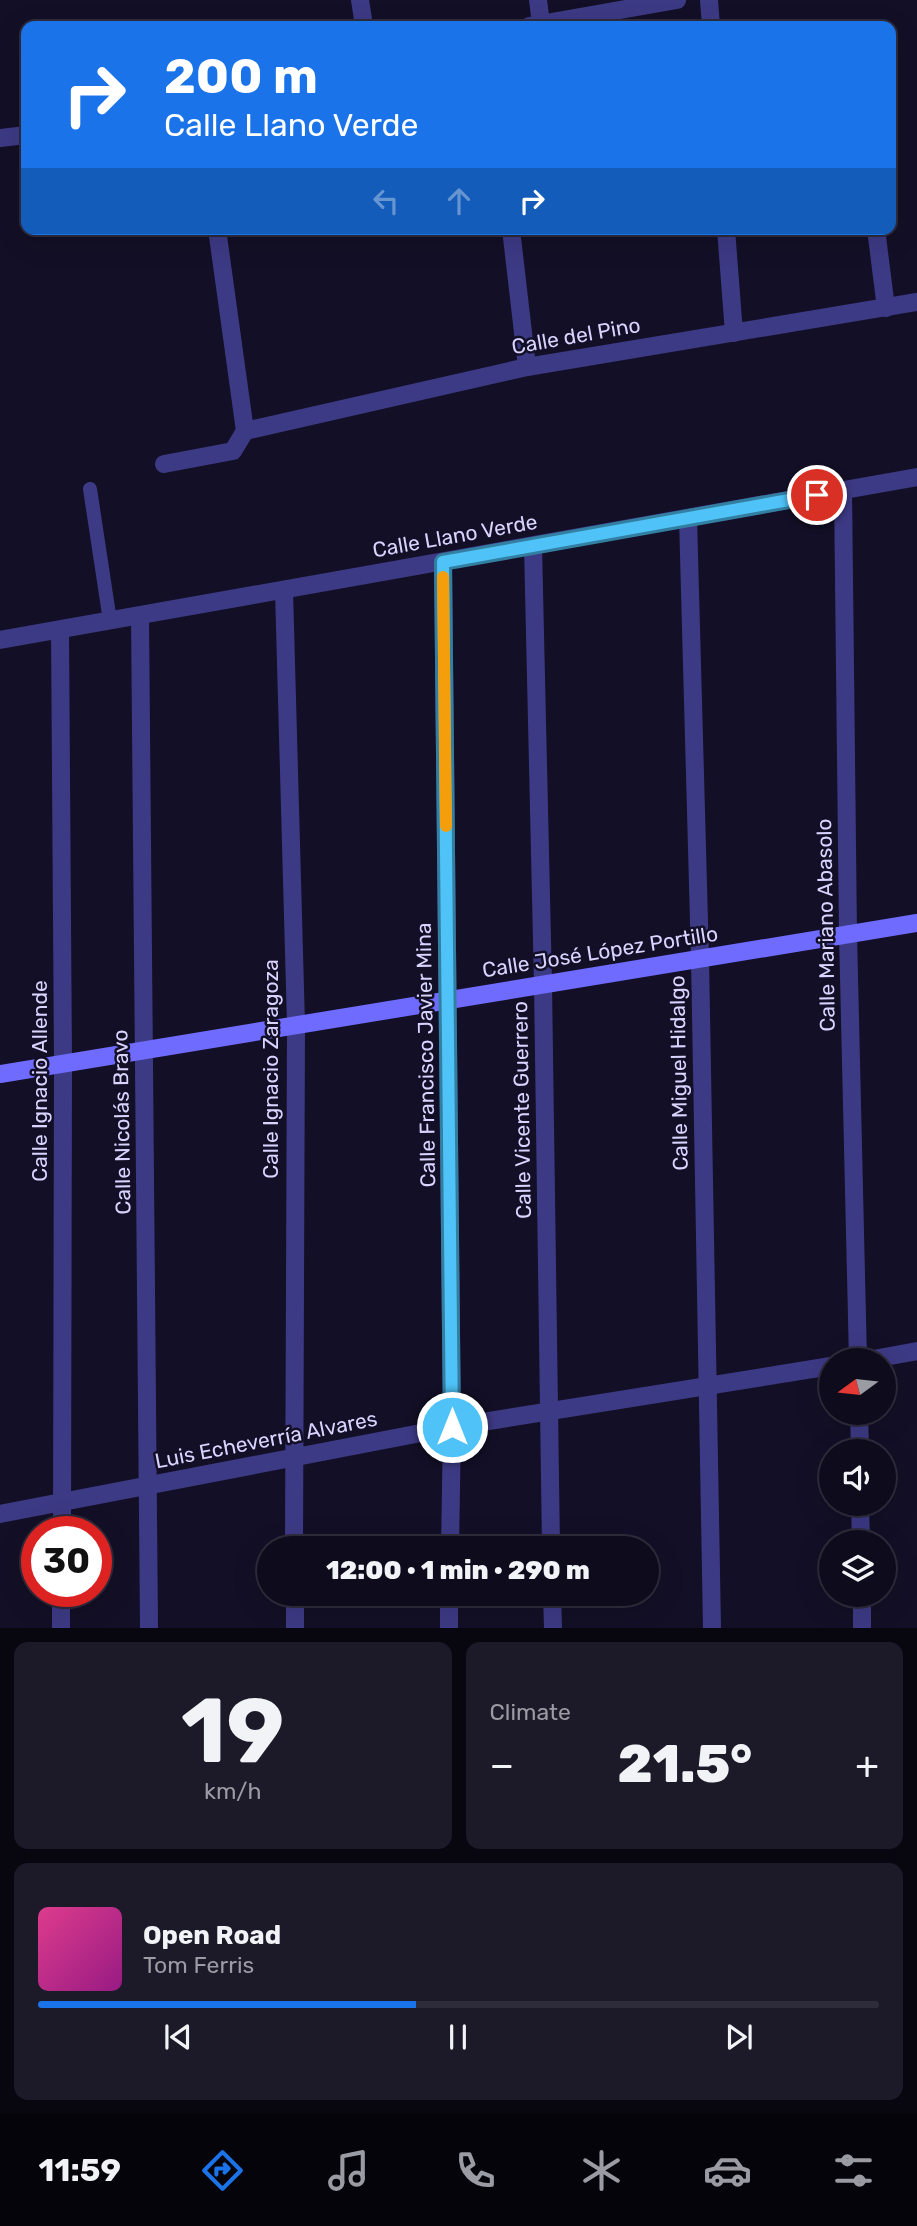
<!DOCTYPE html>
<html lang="en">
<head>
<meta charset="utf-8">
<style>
  :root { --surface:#0e0b1c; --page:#1c1929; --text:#f1f3f6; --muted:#9b9ba3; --line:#2e2b3b; --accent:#1a73e8 }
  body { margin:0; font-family:Rubik,sans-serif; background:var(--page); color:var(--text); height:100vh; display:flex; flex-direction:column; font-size:26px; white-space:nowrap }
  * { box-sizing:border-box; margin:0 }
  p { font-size:23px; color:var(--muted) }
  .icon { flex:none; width:38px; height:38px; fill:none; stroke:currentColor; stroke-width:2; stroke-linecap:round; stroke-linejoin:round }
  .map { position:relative; height:1628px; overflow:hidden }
  .panel { display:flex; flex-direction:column; gap:14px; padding:14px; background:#08060f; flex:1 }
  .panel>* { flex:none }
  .guide { position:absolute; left:21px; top:21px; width:875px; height:214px; border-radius:14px; box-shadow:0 7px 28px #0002,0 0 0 2px var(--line); background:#1a73e8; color:#fff; overflow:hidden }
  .needle { width:46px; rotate:255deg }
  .tools { position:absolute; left:819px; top:1348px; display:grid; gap:14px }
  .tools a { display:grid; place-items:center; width:77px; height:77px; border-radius:50%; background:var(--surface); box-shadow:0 7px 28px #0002,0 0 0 2px var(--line); font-size:35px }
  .speed { position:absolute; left:21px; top:1516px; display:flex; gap:14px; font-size:35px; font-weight:700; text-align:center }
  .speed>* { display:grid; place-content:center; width:91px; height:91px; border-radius:50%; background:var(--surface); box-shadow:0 7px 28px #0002,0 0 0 2px var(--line); line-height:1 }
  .speed .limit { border:10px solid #d22; background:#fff; color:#111 }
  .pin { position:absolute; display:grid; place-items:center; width:60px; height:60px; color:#fff; margin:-30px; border:4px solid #fff; border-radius:50%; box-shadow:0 2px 7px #0007 }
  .me { position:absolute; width:77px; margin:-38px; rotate:0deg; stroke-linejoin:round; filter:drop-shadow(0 0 5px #0008) }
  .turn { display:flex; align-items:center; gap:24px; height:147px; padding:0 28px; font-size:32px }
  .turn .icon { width:91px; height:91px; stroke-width:2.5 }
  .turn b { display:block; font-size:49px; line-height:60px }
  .lanes { display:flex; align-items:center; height:66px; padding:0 28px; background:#0003; justify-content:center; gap:35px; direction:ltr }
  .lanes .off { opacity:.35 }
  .big { font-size:52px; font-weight:800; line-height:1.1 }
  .panel .card { flex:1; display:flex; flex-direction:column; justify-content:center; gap:10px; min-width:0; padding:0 24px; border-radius:14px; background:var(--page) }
  .panel .dial { align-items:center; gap:0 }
  .dial b { font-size:91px; line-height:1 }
  .song { display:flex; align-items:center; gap:21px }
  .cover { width:84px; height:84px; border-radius:10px; background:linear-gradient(135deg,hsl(330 70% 55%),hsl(310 70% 35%)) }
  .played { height:7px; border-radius:4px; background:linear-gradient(90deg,var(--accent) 45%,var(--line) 45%) }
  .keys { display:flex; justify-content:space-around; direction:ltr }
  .heat { display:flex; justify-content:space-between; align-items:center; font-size:38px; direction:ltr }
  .panel .tiles { flex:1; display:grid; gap:14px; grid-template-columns:1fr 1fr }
  .card:last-child { grid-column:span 2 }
  .trip { position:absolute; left:257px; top:1536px; width:402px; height:70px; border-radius:35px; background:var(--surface); box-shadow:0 7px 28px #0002,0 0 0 2px var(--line); font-weight:800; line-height:70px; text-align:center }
  .tabs { display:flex; height:112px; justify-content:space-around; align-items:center; background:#06040b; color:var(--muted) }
  .tabs .icon { width:49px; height:49px }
  .tabs .active { color:var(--accent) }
  .tabs b { font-size:32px; color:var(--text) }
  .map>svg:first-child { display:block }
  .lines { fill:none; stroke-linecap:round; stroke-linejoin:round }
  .service { stroke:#3d3a85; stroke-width:14 }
  .minor { stroke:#3d3a85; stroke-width:18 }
  .secondary { stroke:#6f6bff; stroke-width:18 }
  .route-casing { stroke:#337fa1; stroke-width:18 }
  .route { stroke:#4fc3f7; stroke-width:12 }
  .slow { stroke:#f59e0b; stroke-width:12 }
  .labels { text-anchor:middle; stroke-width:5; stroke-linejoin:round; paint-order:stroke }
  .street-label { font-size:21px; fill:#d9d4ff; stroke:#130f26 }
</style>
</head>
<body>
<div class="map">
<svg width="917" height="1628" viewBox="0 0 917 1628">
  <rect width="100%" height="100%" fill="#130f26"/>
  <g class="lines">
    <polyline class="service" points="90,489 110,621"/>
    <g class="minor">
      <polyline points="360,0 364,26"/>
      <polyline points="538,0 541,24"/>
      <polyline points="709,0 711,26"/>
      <polyline points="529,26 677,0"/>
      <polyline points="0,138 26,135"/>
      <polyline points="217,229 245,431"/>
      <polyline points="511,229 527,367"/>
      <polyline points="726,229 734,333"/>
      <polyline points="876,229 886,308"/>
      <polyline points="245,431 527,367 917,302"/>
      <polyline points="164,464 233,451 245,431"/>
      <polyline points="843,490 848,934 858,1360"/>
      <polyline points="688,518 700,958 712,1628"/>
      <polyline points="533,546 543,984 551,1549"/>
      <polyline points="443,562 452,1427 450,1549"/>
      <polyline points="284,590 296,1025 294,1549"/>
      <polyline points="140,616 149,1628"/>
      <polyline points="60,630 63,1063 62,1531"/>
      <polyline points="0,640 917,477"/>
      <polyline points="868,1360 917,1351"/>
      <polyline points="859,1412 860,1451"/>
      <polyline points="860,1503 861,1542"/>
      <polyline points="0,1514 452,1427 831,1366"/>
      <polyline points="295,1594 295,1628"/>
      <polyline points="552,1594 553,1628"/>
      <polyline points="862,1594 862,1628"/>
      <polyline points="61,1628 61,1591"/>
      <polyline points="449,1628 449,1594"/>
    </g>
    <polyline class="secondary" points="0,1074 917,923"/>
  </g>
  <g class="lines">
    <defs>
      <polyline id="route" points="452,1427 443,562 817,495"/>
    </defs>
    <use href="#route" class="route-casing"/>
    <use href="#route" class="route"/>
    <polyline class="slow" points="443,577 446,826"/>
  </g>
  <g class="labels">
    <g class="street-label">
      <text transform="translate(576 336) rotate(-10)" y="7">Calle del Pino</text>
      <text transform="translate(455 536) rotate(-10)" y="7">Calle Llano Verde</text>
      <text transform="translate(826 925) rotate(-91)" y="7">Calle Mariano Abasolo</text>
      <text transform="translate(600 952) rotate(-9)" y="7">Calle José López Portillo</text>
      <text transform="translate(426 1055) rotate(-91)" y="7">Calle Francisco Javier Mina</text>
      <text transform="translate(271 1069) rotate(-90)" y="7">Calle Ignacio Zaragoza</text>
      <text transform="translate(679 1073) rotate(-91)" y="7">Calle Miguel Hidalgo</text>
      <text transform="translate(40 1081) rotate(-90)" y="7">Calle Ignacio Allende</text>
      <text transform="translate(522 1110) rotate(-91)" y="7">Calle Vicente Guerrero</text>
      <text transform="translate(122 1122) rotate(-91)" y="7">Calle Nicolás Bravo</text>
      <text transform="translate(266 1440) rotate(-11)" y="7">Luis Echeverría Alvares</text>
    </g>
  </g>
</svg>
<div class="tools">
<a><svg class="needle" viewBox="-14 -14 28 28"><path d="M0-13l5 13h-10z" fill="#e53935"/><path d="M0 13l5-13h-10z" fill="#9b9ba3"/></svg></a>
<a><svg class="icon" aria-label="sound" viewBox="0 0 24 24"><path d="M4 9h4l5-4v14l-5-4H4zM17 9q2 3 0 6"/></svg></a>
<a><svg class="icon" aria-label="layers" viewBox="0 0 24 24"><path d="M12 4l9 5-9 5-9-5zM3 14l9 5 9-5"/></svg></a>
</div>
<div class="speed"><div class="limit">30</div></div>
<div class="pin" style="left:817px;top:495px;background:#d93025"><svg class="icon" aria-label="arrive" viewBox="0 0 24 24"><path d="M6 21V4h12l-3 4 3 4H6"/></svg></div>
<svg class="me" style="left:452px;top:1427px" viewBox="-20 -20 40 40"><circle r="17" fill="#4fc3f7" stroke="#fff" stroke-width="3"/><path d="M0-11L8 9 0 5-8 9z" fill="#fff"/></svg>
<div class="trip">12:00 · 1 min · 290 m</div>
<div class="guide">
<div class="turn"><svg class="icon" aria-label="right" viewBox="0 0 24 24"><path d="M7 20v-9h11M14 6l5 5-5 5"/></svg><div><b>200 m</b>Calle Llano Verde</div></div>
<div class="lanes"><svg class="icon off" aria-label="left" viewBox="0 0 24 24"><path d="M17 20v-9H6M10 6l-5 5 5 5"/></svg><svg class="icon off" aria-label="ahead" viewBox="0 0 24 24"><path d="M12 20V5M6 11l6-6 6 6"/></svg><svg class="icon" aria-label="right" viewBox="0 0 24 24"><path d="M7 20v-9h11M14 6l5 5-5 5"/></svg></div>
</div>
</div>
<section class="panel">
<div class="tiles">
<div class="card dial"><b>19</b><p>km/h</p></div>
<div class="card"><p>Climate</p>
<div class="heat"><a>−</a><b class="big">21.5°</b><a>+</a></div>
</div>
<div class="card">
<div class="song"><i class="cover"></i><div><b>Open Road</b><p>Tom Ferris</p></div></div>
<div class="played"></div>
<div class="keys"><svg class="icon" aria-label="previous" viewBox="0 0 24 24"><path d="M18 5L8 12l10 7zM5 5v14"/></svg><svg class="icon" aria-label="pause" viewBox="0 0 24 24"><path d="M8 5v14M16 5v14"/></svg><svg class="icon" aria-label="next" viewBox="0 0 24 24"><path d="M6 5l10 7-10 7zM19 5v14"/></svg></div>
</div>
</div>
</section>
<nav class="tabs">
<b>11:59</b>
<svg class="icon active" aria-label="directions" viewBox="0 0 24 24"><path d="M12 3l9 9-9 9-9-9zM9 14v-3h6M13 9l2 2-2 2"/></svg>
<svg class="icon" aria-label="music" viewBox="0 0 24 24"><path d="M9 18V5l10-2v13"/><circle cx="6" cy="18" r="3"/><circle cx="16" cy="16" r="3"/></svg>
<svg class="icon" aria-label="phone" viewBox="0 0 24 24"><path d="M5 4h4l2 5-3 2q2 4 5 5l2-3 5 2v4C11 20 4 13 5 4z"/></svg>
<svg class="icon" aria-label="climate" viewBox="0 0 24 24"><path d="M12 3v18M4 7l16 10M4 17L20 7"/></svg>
<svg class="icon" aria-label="car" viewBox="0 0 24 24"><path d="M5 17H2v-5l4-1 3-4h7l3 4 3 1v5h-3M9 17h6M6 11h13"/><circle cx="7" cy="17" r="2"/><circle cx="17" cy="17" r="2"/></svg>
<svg class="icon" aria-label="filters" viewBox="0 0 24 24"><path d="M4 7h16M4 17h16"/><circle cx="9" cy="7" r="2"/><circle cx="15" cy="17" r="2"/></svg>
</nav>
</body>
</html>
